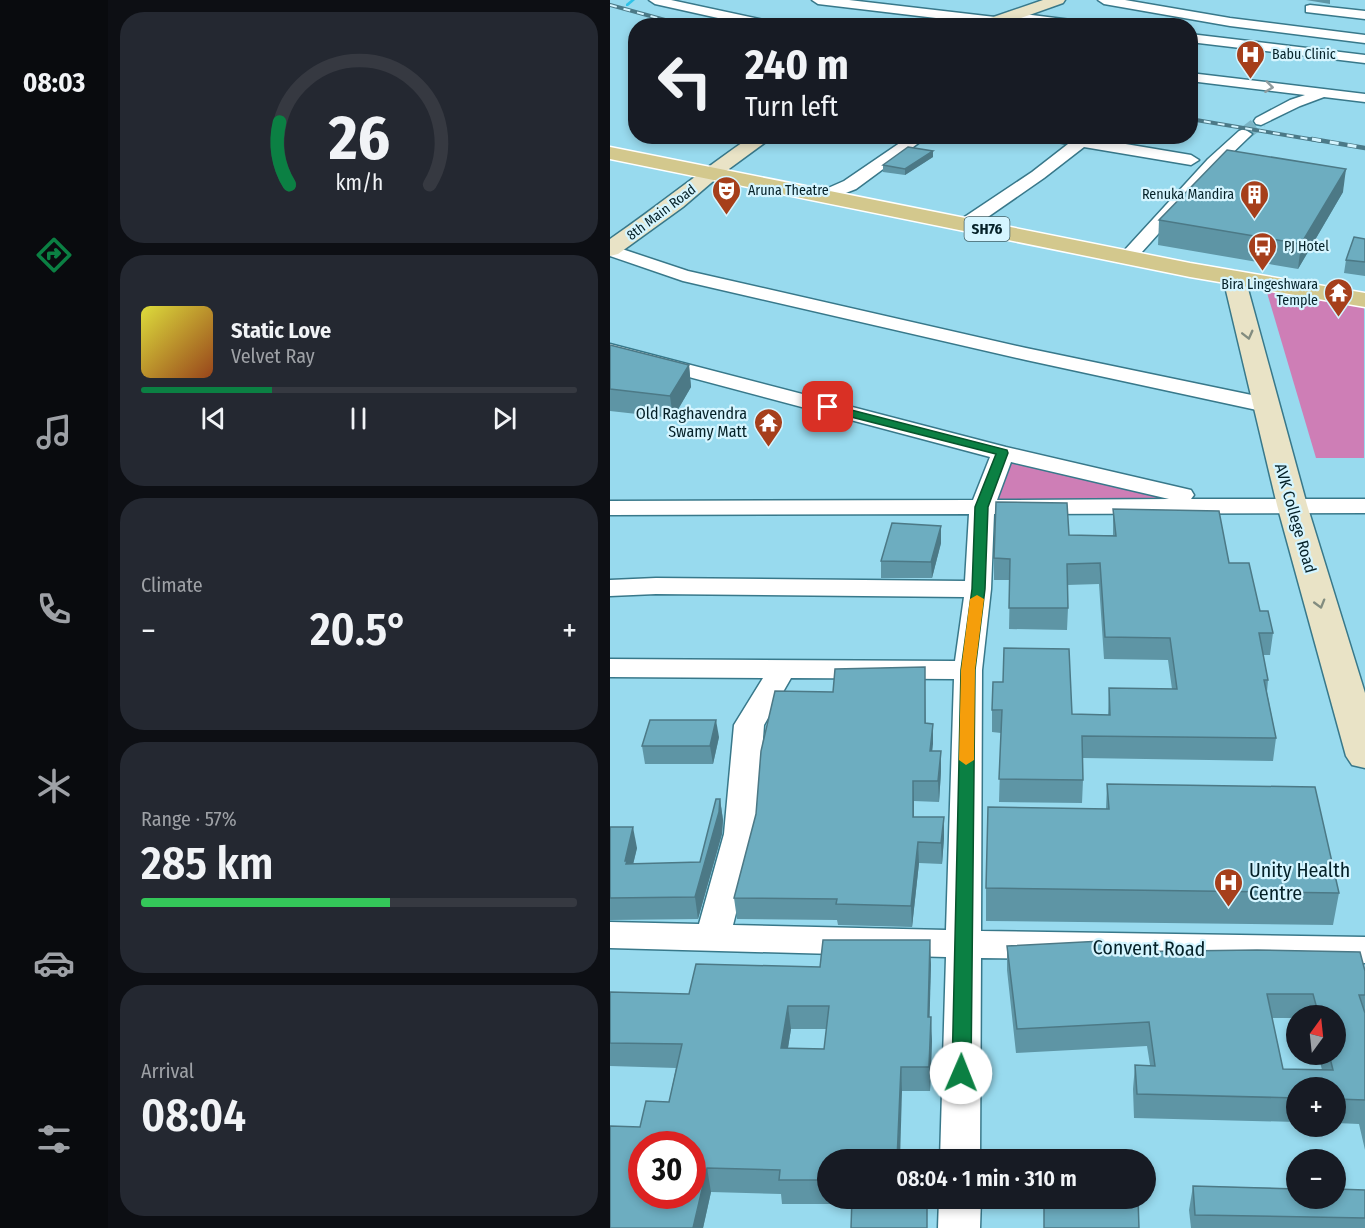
<!DOCTYPE html>
<html lang="en">
<head>
<meta charset="utf-8">
<style>
  :root { --surface:#171b24; --page:#242831; --text:#f1f3f6; --muted:#9ea1a6; --line:#363941; --accent:#0b8043 }
  body { margin:0; font-family:"Fira Sans Condensed",sans-serif; background:var(--page); color:var(--text); height:100vh; display:flex; flex-direction:column; font-size:22px; white-space:nowrap }
  * { box-sizing:border-box; margin:0 }
  p { font-size:20px; color:var(--muted) }
  .icon { flex:none; width:33px; height:33px; fill:none; stroke:currentColor; stroke-width:2; stroke-linecap:round; stroke-linejoin:round }
  .map { position:relative; flex:1; overflow:hidden }
  .side { display:flex; flex-direction:column; gap:12px; padding:12px; background:#0d0f14; width:502px }
  .side>* { flex:none }
  .guide { position:absolute; left:18px; top:18px; width:570px; height:126px; border-radius:24px; box-shadow:0 3px 9px #0003; background:#171b24; color:var(--text); overflow:hidden }
  .needle { width:39px; rotate:15deg }
  .controls { position:absolute; left:676px; top:1005px; display:grid; gap:12px }
  .controls a { display:grid; place-items:center; width:60px; height:60px; border-radius:50%; background:var(--surface); box-shadow:0 3px 9px #0003; font-size:30px }
  .speed { position:absolute; left:18px; top:1131px; display:flex; gap:12px; font-size:30px; font-weight:700; text-align:center }
  .speed>* { display:grid; place-content:center; width:78px; height:78px; border-radius:50%; background:var(--surface); box-shadow:0 3px 9px #0003; line-height:1 }
  .speed .limit { border:9px solid #d22; background:#fff; color:#111 }
  .pin { position:absolute; display:grid; place-items:center; width:51px; height:51px; color:#fff; margin:-26px; border-radius:12px; box-shadow:0 3px 9px #0006 }
  .me { position:absolute; width:66px; margin:-33px; rotate:1deg; stroke-linejoin:round; filter:drop-shadow(0 0 4px #0008) }
  .turn { display:flex; align-items:center; gap:21px; height:126px; padding:0 18px; font-size:27px }
  .turn .icon { width:78px; height:78px; stroke-width:2.5 }
  .turn b { display:block; font-size:42px; line-height:51px }
  .big { font-size:45px; font-weight:600; line-height:1.1 }
  .side .widget { flex:1; display:flex; flex-direction:column; justify-content:center; gap:9px; min-width:0; padding:0 21px; border-radius:24px; background:var(--page) }
  .side .dial { align-items:center; gap:0 }
  .dial svg { height:156px; overflow:visible; fill:none; stroke:var(--line); stroke-width:7; stroke-linecap:round; text-anchor:middle }
  .dial text { fill:var(--text); stroke:none }
  .song { display:flex; align-items:center; gap:18px }
  .cover { width:72px; height:72px; border-radius:9px; background:linear-gradient(135deg,hsl(60 70% 55%),hsl(20 70% 35%)) }
  .played { height:6px; border-radius:3px; background:linear-gradient(90deg,var(--accent) 30%,var(--line) 30%) }
  .keys { display:flex; justify-content:space-around; direction:ltr }
  .heat { display:flex; justify-content:space-between; align-items:center; font-size:33px; direction:ltr }
  .charge { height:9px; border-radius:4px; background:linear-gradient(90deg,#34c759 57%,var(--line) 0) }
  .trip { position:absolute; left:207px; top:1149px; width:339px; height:60px; border-radius:30px; background:var(--surface); box-shadow:0 3px 9px #0003; font-weight:600; line-height:60px; text-align:center }
  main { display:flex; flex:1; min-height:0 }
  .menu { display:flex; flex-direction:column; width:108px; justify-content:space-around; align-items:center; background:#090b0e; color:var(--muted) }
  .menu .icon { width:42px; height:42px }
  .menu .active { color:var(--accent) }
  .menu b { font-size:27px; color:var(--text) }
  .map>svg:first-child { display:block }
  .green { fill:#ce7eb6 }
  .lines { fill:none; stroke-linecap:round; stroke-linejoin:round }
  .stream { fill:#30c3e7; fill-rule:evenodd }
  .street-tunnel { stroke:#7bb5c6; stroke-width:14; stroke-dasharray:14 7; stroke-linecap:butt }
  .street-casing { stroke:#38788a; stroke-width:3 }
  .secondary-casing { stroke:#38788a; stroke-width:3 }
  .primary-casing { stroke:#fff; stroke-width:3 }
  .street { fill:#fff; fill-rule:evenodd }
  .secondary { fill:#e9e3c6; fill-rule:evenodd }
  .primary { fill:#d3c88d; fill-rule:evenodd }
  .rail-far1-casing { stroke:#4b7987; stroke-width:4 }
  .rail-casing { stroke:#4b7987; stroke-width:4.5 }
  .rail-far1 { stroke:#d5f5ff; stroke-width:2; stroke-dasharray:7; stroke-linecap:butt }
  .rail { stroke:#d5f5ff; stroke-width:3; stroke-dasharray:9; stroke-linecap:butt }
  .wall { fill:#5e95a5; fill-rule:evenodd }
  .shaded-wall { fill:#4c7986 }
  .building { fill:#6dadc0; stroke:#4c7986; stroke-width:1.5; fill-rule:evenodd }
  .oneway { stroke:#8e9b9e }
  .oneway2 { stroke:#828c7f }
  .route { fill:#0b8043; stroke:#07532c; stroke-width:1.5 }
  .slow { fill:#f59e0b }
  .labels { text-anchor:middle; stroke-width:4.5; stroke-linejoin:round; paint-order:stroke }
  .far-poi-label { font-size:14px; fill:#052128; stroke:#d5f5ff; text-anchor:start }
  .far-street-label { font-size:14px; fill:#052128; stroke:#d5f5ff }
  .shield { fill:#d5f5ff; stroke:#436168; stroke-width:1.5 }
  .shield-label { font-size:15px; font-weight:bold; fill:#052128 }
  .poi-label { font-size:16px; fill:#052128; stroke:#d5f5ff; text-anchor:end }
  .street-label { font-size:16px; fill:#052128; stroke:#d5f5ff }
  .near-poi-label { font-size:20px; fill:#052128; stroke:#d5f5ff; text-anchor:start }
  .near-street-label { font-size:20px; fill:#052128; stroke:#d5f5ff }
</style>
</head>
<body>
<main>
<nav class="menu">
<b>08:03</b>
<svg class="icon active" aria-label="directions" viewBox="0 0 24 24"><path d="M12 3l9 9-9 9-9-9zM9 14v-3h6M13 9l2 2-2 2"/></svg>
<svg class="icon" aria-label="music" viewBox="0 0 24 24"><path d="M9 18V5l10-2v13"/><circle cx="6" cy="18" r="3"/><circle cx="16" cy="16" r="3"/></svg>
<svg class="icon" aria-label="phone" viewBox="0 0 24 24"><path d="M5 4h4l2 5-3 2q2 4 5 5l2-3 5 2v4C11 20 4 13 5 4z"/></svg>
<svg class="icon" aria-label="climate" viewBox="0 0 24 24"><path d="M12 3v18M4 7l16 10M4 17L20 7"/></svg>
<svg class="icon" aria-label="car" viewBox="0 0 24 24"><path d="M5 17H2v-5l4-1 3-4h7l3 4 3 1v5h-3M9 17h6M6 11h13"/><circle cx="7" cy="17" r="2"/><circle cx="17" cy="17" r="2"/></svg>
<svg class="icon" aria-label="filters" viewBox="0 0 24 24"><path d="M4 7h16M4 17h16"/><circle cx="9" cy="7" r="2"/><circle cx="15" cy="17" r="2"/></svg>
</nav>
<section class="side">
<div class="widget dial"><svg viewBox="0 0 100 80">
<path d="M14 69A42 42 0 1 1 86 69"/>
<path d="M14 69A42 42 0 0 1 9 37" stroke="#0b8043"/>
<text x="50" y="56" font-size="32" font-weight="700">26</text>
<text x="50" y="72" font-size="11">km/h</text>
</svg></div>
<div class="widget">
<div class="song"><i class="cover"></i><div><b>Static Love</b><p>Velvet Ray</p></div></div>
<div class="played"></div>
<div class="keys"><svg class="icon" aria-label="previous" viewBox="0 0 24 24"><path d="M18 5L8 12l10 7zM5 5v14"/></svg><svg class="icon" aria-label="pause" viewBox="0 0 24 24"><path d="M8 5v14M16 5v14"/></svg><svg class="icon" aria-label="next" viewBox="0 0 24 24"><path d="M6 5l10 7-10 7zM19 5v14"/></svg></div>
</div>
<div class="widget"><p>Climate</p>
<div class="heat"><a>−</a><b class="big">20.5°</b><a>+</a></div>
</div>
<div class="widget"><p>Range · 57%</p><b class="big">285 km</b><div class="charge"></div></div>
<div class="widget"><p>Arrival</p><b class="big">08:04</b></div>
</section>
<div class="map">
<svg width="755" height="1228" viewBox="0 0 755 1228">
  <rect width="100%" height="100%" fill="#98daee"/>
  <g class="green">
    <polygon points="655,286 754,300 754,458 706,458"/>
    <polygon points="397,456 593,502 383,504"/>
  </g>
  <g class="lines">
    <polygon class="stream" points="21,0 25,0 18,6 16,6 16,4"/>
    <polyline class="street-tunnel" points="634,134 651,121"/>
    <defs>
      <g id="street">
        <polygon points="39,0 61,0 163,22 169,26 144,26 45,4"/>
        <polygon points="202,0 239,0 385,17 391,21 385,25 208,4"/>
        <polygon points="488,0 515,0 620,18 755,35 755,43 620,26 494,4"/>
        <polygon points="700,5 755,11 755,19 696,12 696,6"/>
        <polygon points="399,12 477,22 483,26 444,26 395,19 393,16"/>
        <polygon points="580,34 755,55 755,63 580,42"/>
        <polygon points="580,73 755,94 755,102 714,97 690,106 651,125 646,124 644,121 646,118 680,100 695,95 580,81"/>
        <polygon points="634,129 642,134 639,137 610,165 523,262 511,262 508,258 511,254 598,159 629,131"/>
        <polygon points="300,136 318,136 246,189 215,201 207,196 209,192 234,181"/>
        <polygon points="430,136 468,136 581,155 589,160 581,165 474,147 434,178 362,228 350,228 347,224 350,220 422,172 458,144 432,139"/>
        <polygon points="0,245 78,271 416,348 656,398 664,400 667,405 664,410 656,412 416,360 73,281 0,256"/>
        <path d="M0,344L396,447L581,490L584,495L581,499H755V513L384,514L381,589L372,670L371,931L755,937V963L371,958L370,1160H330L336,957L0,948V922L89,924L114,834L124,725L153,678L0,677V659L345,661L354,597L46,594L0,596V580L46,578L355,581L359,514L0,515V501L363,500L380,457L0,356ZM401,462L559,499L387,500ZM181,678L344,679L336,930L123,925L146,834L154,725Z"/>
        <polygon points="329,1198 371,1198 370,1228 328,1228"/>
      </g>
      <g id="secondary">
        <polygon points="433,0 455,0 453,3 388,26 364,26 366,23"/>
        <path d="M142,136H164L108,177L73,207L8,254L0,256V239C48,206 93,169 142,136Z"/>
        <polygon points="624,271 632,273 635,278 697,505 755,693 755,768 742,765 736,756 667,505 613,278 616,273"/>
      </g>
      <polygon id="primary" points="0,147 580,263 755,293 755,307 580,277 0,159"/>
    </defs>
    <use href="#street" class="street-casing"/>
    <use href="#secondary" class="secondary-casing"/>
    <use href="#primary" class="primary-casing"/>
    <use href="#street" class="street"/>
    <use href="#secondary" class="secondary"/>
    <use href="#primary" class="primary"/>
    <defs>
      <g id="rail-far1">
        <polyline points="0,5 77,26"/>
        <polyline points="580,119 711,141"/>
      </g>
      <polyline id="rail" points="702,139 755,148"/>
    </defs>
    <use href="#rail-far1" class="rail-far1-casing"/>
    <use href="#rail" class="rail-casing"/>
    <use href="#rail-far1" class="rail-far1"/>
    <use href="#rail" class="rail"/>
  </g>
  <g class="wall">
    <polygon points="696,0 720,0 720,4"/>
    <polygon points="56,136 100,136 90,142"/>
    <polygon points="323,157 295,175 273,172 273,165"/>
    <polygon points="733,192 688,269 548,245 549,220"/>
    <polygon points="755,239 755,276 734,273 736,260"/>
    <polygon points="0,345 79,365 81,387 63,418 0,411"/>
    <polygon points="503,509 619,563 663,633 660,655 653,655 658,680 657,692 666,738 663,761 473,758 473,780 472,803 389,802 391,733 382,732 382,710 462,714 498,715 499,688 562,689 558,660 494,659 489,584 457,585 458,608 457,630 399,629 400,580 384,580 384,558 459,535 503,535"/>
    <polygon points="331,526 331,543 322,578 271,578 271,561"/>
    <polygon points="315,687 316,723 323,724 322,751 331,771 329,802 304,801 304,817 334,838 332,864 309,863 302,927 228,925 227,920 127,919 124,898 146,814 223,692"/>
    <polygon points="109,737 103,764 35,764 32,746"/>
    <polygon points="497,784 729,893 723,925 376,921 376,888 496,809"/>
    <polygon points="110,799 113,820 112,834 88,919 0,920 0,827 27,848 23,864 90,862"/>
    <path d="M397,946L755,971V1150L749,1124L726,1123V1088H687V1122L524,1118L523,1089L525,1065H540L537,1046L406,1053L397,970ZM687,1016H726V1054H708L712,1070L673,1069L662,1018H687Z"/>
    <path d="M321,964L319,1017L322,1041L320,1091H292L218,1160V1198H317L242,1204H172L171,1194L101,1192L93,1228H0L30,1127L59,1102L66,1068L0,1066V992L79,994L210,967ZM181,1029H217L214,1049L178,1048Z"/>
    <polygon points="583,1186 755,1190 755,1228 581,1228 579,1210"/>
  </g>
  <g class="shaded-wall">
    <polygon points="89,136 100,136 90,142"/>
    <polygon points="323,151 323,157 295,175 295,169"/>
    <polygon points="736,169 733,192 688,269 691,244"/>
    <polygon points="79,365 81,387 63,418 60,396"/>
    <polygon points="331,526 331,543 322,578 321,562"/>
    <polygon points="106,720 109,737 103,764 100,746"/>
    <polygon points="323,724 323,744 320,771 320,751"/>
    <polygon points="331,751 331,771 329,802 328,781"/>
    <polygon points="303,781 304,801 304,837 303,817"/>
    <polygon points="110,799 113,820 112,834 88,919 85,897"/>
    <polygon points="334,817 334,838 332,864 331,843"/>
    <polygon points="23,827 27,848 20,877 15,861"/>
    <polygon points="308,842 309,863 302,927 301,906"/>
    <polygon points="320,940 321,964 319,1041 318,1017"/>
    <polygon points="178,1006 181,1029 174,1072 171,1048"/>
    <polygon points="321,1017 322,1041 320,1091 319,1067"/>
    <polygon points="291,1067 292,1091 290,1160 287,1160"/>
    <polygon points="97,1168 101,1192 93,1228 83,1228"/>
  </g>
  <g class="building">
    <polygon points="298,147 323,151 295,169 273,165"/>
    <polygon points="617,150 736,169 691,244 549,220"/>
    <polygon points="744,237 755,239 755,262 736,260"/>
    <polygon points="0,345 79,365 60,396 0,389"/>
    <polygon points="386,502 457,503 459,535 506,536 503,509 609,511 619,563 639,563 650,611 658,611 663,633 649,633 658,680 654,680 666,738 472,736 473,780 389,779 392,710 382,710 383,682 393,682 394,648 459,649 462,714 500,715 499,688 567,689 560,638 495,637 490,563 457,564 458,608 399,608 400,559 384,558"/>
    <polygon points="282,523 331,526 321,562 271,561"/>
    <polygon points="315,667 315,723 323,724 320,751 331,751 328,781 303,781 303,817 334,817 331,843 308,842 301,906 226,904 227,899 124,898 146,814 151,751 165,691 223,692 225,669"/>
    <polygon points="40,720 106,720 100,746 32,746"/>
    <polygon points="497,784 705,787 729,893 376,888 378,807 499,809"/>
    <polygon points="106,799 110,799 109,812 85,897 0,898 0,827 23,827 15,861 17,861 16,864 90,862"/>
    <path d="M213,940H320L318,1017H321L319,1067H291L287,1160H218V1180H169L170,1170L97,1168L83,1228H0V1126L30,1127L36,1101L59,1102L72,1044L0,1043V992L79,994L86,964L210,967ZM178,1006H219L214,1049L171,1048ZM32,1144H82V1196H32Z"/>
    <path d="M492,941L494,952L647,950L750,952L755,971V995H749L755,1013V1100L726,1099V1088H687V1098L527,1094L525,1065L545,1066L539,1022L407,1029L397,946ZM657,994H703L709,1016H726V1054H719L723,1070L673,1069Z"/>
    <polygon points="435,1150 527,1153 527,1160 435,1160"/>
    <polygon points="583,1186 687,1189 687,1198 726,1198 726,1189 755,1190 755,1218 585,1215"/>
    <polygon points="242,1198 317,1198 317,1228 241,1228"/>
    <polygon points="434,1198 528,1198 529,1228 434,1228"/>
  </g>
  <defs><path id="oneway-chevron" d="M-2-3.5L2.5 0L-2 3.5" fill="none" stroke-width="1.6" stroke-linecap="round" stroke-linejoin="round" transform="scale(1.5)"/></defs>
  <use class="oneway" href="#oneway-chevron" transform="translate(659 87) rotate(7)"/>
  <g class="oneway2">
    <use href="#oneway-chevron" transform="translate(638 335) rotate(76)"/>
    <use href="#oneway-chevron" transform="translate(710 604) rotate(74)"/>
  </g>
  <polygon class="route" points="218,404 397,450 398,453 378,507 375,589 365,670 361,1073 358,1078 351,1081 344,1078 342,1073 351,670 362,589 365,507 386,454 214,410 212,407"/>
  <polygon class="slow" points="367,595 374,599 365,670 364,760 356,765 349,760 351,670 360,599"/>
  <defs>
    <symbol id="hospital-pin" viewBox="-11 -11 22 30"><path d="M0 17L-7.5 6A9.5 9.5 0 1 1 7.5 6Z" fill="#a63f1b" stroke="#d5f5ff"/><path d="M-5-5h3v3.5h4V-5h3V5h-3V1.5h-4V5h-3Z" fill="#fff"/></symbol>
    <symbol id="theatre-pin" viewBox="-11 -11 22 30"><path d="M0 17L-7.5 6A9.5 9.5 0 1 1 7.5 6Z" fill="#a63f1b" stroke="#d5f5ff"/><path d="M-5-5.5Q0-4 5-5.5V0Q5 5 0 6Q-5 5-5 0ZM-3.3-2.5H-1v1.5H-3.3ZM1-2.5H3.3v1.5H1ZM-2.8 1Q0 5.5 2.8 1Z" fill="#fff"/></symbol>
    <symbol id="building-pin" viewBox="-11 -11 22 30"><path d="M0 17L-7.5 6A9.5 9.5 0 1 1 7.5 6Z" fill="#a63f1b" stroke="#d5f5ff"/><path d="M-4-6H4V6H1V3H-1V6H-4ZM-2.5-4.3h1.7v1.8h-1.7ZM.8-4.3h1.7v1.8H.8ZM-2.5-1h1.7V.8h-1.7ZM.8-1h1.7V.8H.8Z" fill="#fff"/></symbol>
    <symbol id="bus-pin" viewBox="-11 -11 22 30"><path d="M0 17L-7.5 6A9.5 9.5 0 1 1 7.5 6Z" fill="#a63f1b" stroke="#d5f5ff"/><path d="M-5-6H5V4H4V6H2V4H-2V6H-4V4H-5ZM-3.5-4V0h7V-4ZM-3.5 1.2v1.5H-2V1.2ZM2 1.2v1.5H3.5V1.2Z" fill="#fff"/></symbol>
    <symbol id="temple-pin" viewBox="-11 -11 22 30"><path d="M0 17L-7.5 6A9.5 9.5 0 1 1 7.5 6Z" fill="#a63f1b" stroke="#d5f5ff"/><path d="M0-6L5-2H3V0L6.5 2.5H4V6H1.5V3h-3V6H-4V2.5H-6.5L-3 0V-2H-5Z" fill="#fff"/></symbol>
  </defs>
  <g fill-rule="evenodd">
    <use href="#hospital-pin" x="624" y="38" width="33" height="45"/>
    <use href="#theatre-pin" x="100" y="174" width="33" height="45"/>
    <use href="#building-pin" x="628" y="178" width="33" height="45"/>
    <use href="#bus-pin" x="636" y="230" width="33" height="45"/>
    <use href="#temple-pin" x="712" y="276" width="33" height="45"/>
    <use href="#temple-pin" x="142" y="406" width="33" height="45"/>
    <use href="#hospital-pin" x="602" y="866" width="33" height="45"/>
  </g>
  <g class="labels">
    <g class="far-poi-label">
      <text x="662" y="59">Babu Clinic</text>
      <text x="138" y="195">Aruna Theatre</text>
      <text x="624" y="199" text-anchor="end">Renuka Mandira</text>
      <text x="674" y="251">PJ Hotel</text>
      <text x="708" y="289" text-anchor="end">Bira Lingeshwara<tspan x="708" dy="16">Temple</tspan></text>
    </g>
    <g class="far-street-label">
      <text transform="translate(51 212) rotate(-37)" y="5">8th Main Road</text>
    </g>
    <rect class="shield" x="354.5" y="217" width="45" height="24" rx="4.5"/>
    <g class="shield-label">
      <text x="377" y="234">SH76</text>
    </g>
    <g class="poi-label">
      <text x="137" y="419">Old Raghavendra<tspan x="137" dy="18">Swamy Matt</tspan></text>
    </g>
    <g class="street-label">
      <text transform="translate(686 518) rotate(74)" y="6">AVK College Road</text>
    </g>
    <g class="near-poi-label">
      <text x="639" y="877">Unity Health<tspan x="639" dy="23">Centre</tspan></text>
    </g>
    <g class="near-street-label">
      <text transform="translate(539 948) rotate(1)" y="7">Convent Road</text>
    </g>
  </g>
</svg>
<div class="controls">
<a><svg class="needle" viewBox="-14 -14 28 28"><path d="M0-13l5 13h-10z" fill="#e53935"/><path d="M0 13l5-13h-10z" fill="#9ea1a6"/></svg></a>
<a>+</a>
<a>−</a>
</div>
<div class="speed"><div class="limit">30</div></div>
<div class="pin" style="left:218px;top:407px;background:#d93025"><svg class="icon" aria-label="arrive" viewBox="0 0 24 24"><path d="M6 21V4h12l-3 4 3 4H6"/></svg></div>
<svg class="me" style="left:351px;top:1073px" viewBox="-20 -20 40 40"><circle r="19" fill="#fff"/><path d="M0-13L10 11 0 6-10 11z" fill="#0b8043"/></svg>
<div class="trip">08:04 · 1 min · 310 m</div>
<div class="guide">
<div class="turn"><svg class="icon" aria-label="left" viewBox="0 0 24 24"><path d="M17 20v-9H6M10 6l-5 5 5 5"/></svg><div><b>240 m</b>Turn left</div></div>
</div>
</div>
</main>
</body>
</html>
